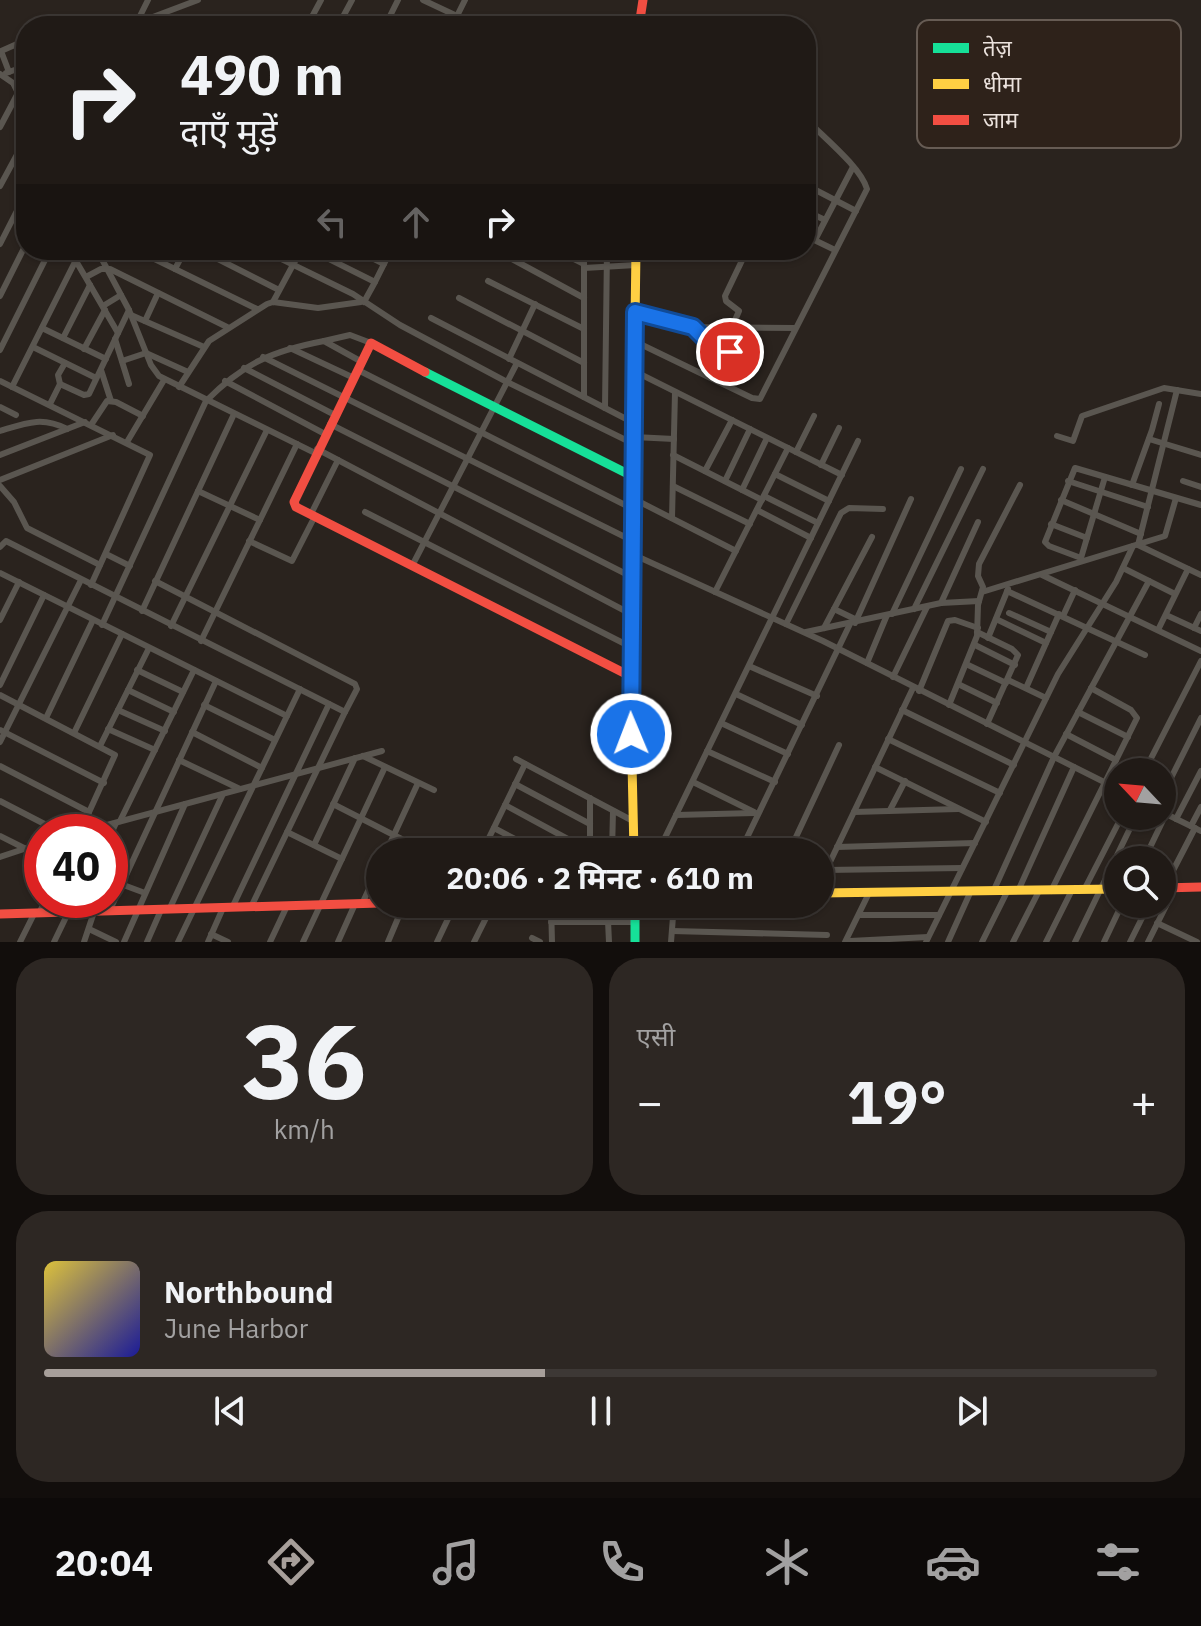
<!DOCTYPE html>
<html lang="hi">
<head>
<meta charset="utf-8">
<style>
  :root { --surface:#201a16; --page:#2d2723; --text:#f1f3f6; --muted:#a2a1a1; --line:#3d3835; --accent:#a79f9a }
  body { margin:0; font-family:"IBM Plex Sans","Noto Sans Devanagari",sans-serif; background:var(--page); color:var(--text); height:100vh; display:flex; flex-direction:column; font-size:30px; white-space:nowrap }
  * { box-sizing:border-box; margin:0 }
  p { font-size:26px; color:var(--muted) }
  .icon { flex:none; width:44px; height:44px; fill:none; stroke:currentColor; stroke-width:2; stroke-linecap:round; stroke-linejoin:round }
  .map { position:relative; height:942px; overflow:hidden }
  .sheet { display:flex; flex-direction:column; gap:16px; padding:16px; background:#120e0c; flex:1 }
  .sheet>* { flex:none }
  .banner { position:absolute; left:16px; top:16px; width:800px; height:244px; border-radius:32px; box-shadow:0 2px 6px #0004,0 0 0 2px var(--line); background:#201a16; color:var(--text); overflow:hidden }
  .needle { width:52px; rotate:296deg }
  .fabs { position:absolute; left:1104px; top:758px; display:grid; gap:16px }
  .fabs a { display:grid; place-items:center; width:72px; height:72px; border-radius:50%; background:var(--surface); box-shadow:0 2px 6px #0004,0 0 0 2px var(--line); font-size:40px }
  .speed { position:absolute; left:24px; top:814px; display:flex; gap:16px; font-size:40px; font-weight:700; text-align:center }
  .speed>* { display:grid; place-content:center; width:104px; height:104px; border-radius:50%; background:var(--surface); box-shadow:0 2px 6px #0004,0 0 0 2px var(--line); line-height:1 }
  .speed .limit { border:12px solid #d22; background:#fff; color:#111 }
  .pin { position:absolute; display:grid; place-items:center; width:68px; height:68px; color:#fff; margin:-34px; border:4px solid #fff; border-radius:50%; box-shadow:0 2px 8px #0007 }
  .me { position:absolute; width:88px; margin:-44px; rotate:359deg; stroke-linejoin:round; filter:drop-shadow(0 0 6px #0008) }
  .turn { display:flex; align-items:center; gap:28px; height:168px; padding:0 32px; font-size:36px }
  .turn .icon { width:104px; height:104px; stroke-width:2.5 }
  .turn b { display:block; font-size:56px; line-height:68px }
  .lanes { display:flex; align-items:center; height:76px; padding:0 32px; background:#0003; justify-content:center; gap:40px; direction:ltr }
  .lanes .off { opacity:.35 }
  .big { font-size:60px; font-weight:700; line-height:1.1 }
  .sheet .widget { flex:1; display:flex; flex-direction:column; justify-content:center; gap:12px; min-width:0; padding:0 28px; border-radius:32px; background:var(--page) }
  .sheet .dial { align-items:center; gap:0 }
  .dial b { font-size:104px; line-height:1 }
  .song { display:flex; align-items:center; gap:24px }
  .cover { width:96px; height:96px; border-radius:12px; background:linear-gradient(135deg,hsl(50 70% 55%),hsl(240 70% 35%)) }
  .played { height:8px; border-radius:4px; background:linear-gradient(90deg,var(--accent) 45%,var(--line) 45%) }
  .keys { display:flex; justify-content:space-around; direction:ltr }
  .heat { display:flex; justify-content:space-between; align-items:center; font-size:44px; direction:ltr }
  .sheet .tiles { flex:1; display:grid; gap:16px; grid-template-columns:1fr 1fr }
  .widget:last-child { grid-column:span 2 }
  .trip { position:absolute; left:366px; top:838px; width:468px; height:80px; border-radius:40px; background:var(--surface); box-shadow:0 2px 6px #0004,0 0 0 2px var(--line); font-weight:700; line-height:80px; text-align:center }
  .menu { display:flex; height:128px; justify-content:space-around; align-items:center; background:#0d0a09; color:var(--muted) }
  .menu .icon { width:56px; height:56px }
  .menu .on { color:var(--accent) }
  .menu b { font-size:36px; color:var(--text) }
  .map>svg:first-child { display:block }
  .lines { fill:none; stroke-linecap:round; stroke-linejoin:round }
  .street { stroke:#5a5650; stroke-width:6 }
  .fast { stroke:#16e098; stroke-width:9 }
  .slow { stroke:#ffcf43; stroke-width:9 }
  .jam { stroke:#f24e42; stroke-width:9 }
  .route-casing { stroke:#114b97; stroke-width:20 }
  .route { stroke:#1a73e8; stroke-width:14 }
  .key { fill:#2e221a; stroke:#675c54; stroke-width:2 }
  .key-label { font-size:22px; fill:#ebe2dd }
</style>
</head>
<body>
<div class="map">
<svg width="1201" height="942" viewBox="0 0 1201 942">
  <rect width="100%" height="100%" fill="#2a231e"/>
  <g class="lines">
    <g class="street">
      <polyline points="423,0 457,16"/>
      <polyline points="136,24 148,0"/>
      <polyline points="63,26 80,19 99,26"/>
      <polyline points="129,26 198,0"/>
      <polyline points="307,26 321,0"/>
      <polyline points="338,26 352,0"/>
      <polyline points="385,26 398,0"/>
      <polyline points="452,26 465,0"/>
      <polyline points="9,72 1,51 26,40"/>
      <polyline points="6,73 26,66"/>
      <polyline points="0,74 13,83 26,109"/>
      <polyline points="0,127 18,93"/>
      <polyline points="806,185 856,211"/>
      <polyline points="0,186 26,138"/>
      <polyline points="806,211 825,220"/>
      <polyline points="806,236 835,250"/>
      <polyline points="815,240 853,167"/>
      <polyline points="0,244 26,193"/>
      <polyline points="97,250 129,310 151,365 159,376 315,453"/>
      <polyline points="136,250 257,309"/>
      <polyline points="200,250 279,290"/>
      <polyline points="263,250 353,294 400,325 507,382 634,444"/>
      <polyline points="311,250 375,282 364,302"/>
      <polyline points="356,250 384,264 375,282"/>
      <polyline points="556,250 584,264"/>
      <polyline points="512,259 584,298"/>
      <polyline points="76,261 118,333"/>
      <polyline points="384,264 391,250"/>
      <polyline points="584,268 636,265"/>
      <polyline points="175,269 185,250"/>
      <polyline points="86,277 101,269 110,269 227,327"/>
      <polyline points="488,281 584,329"/>
      <polyline points="0,296 26,244"/>
      <polyline points="459,298 584,363"/>
      <polyline points="273,302 301,250"/>
      <polyline points="103,306 121,295"/>
      <polyline points="635,312 689,327 795,328"/>
      <polyline points="131,315 204,347"/>
      <polyline points="431,318 634,423"/>
      <polyline points="145,321 158,293"/>
      <polyline points="693,327 708,342 749,361"/>
      <polyline points="732,327 739,311 726,301 725,296 747,250"/>
      <polyline points="42,328 106,359"/>
      <polyline points="63,338 90,285"/>
      <polyline points="115,339 129,384"/>
      <path d="M634,341L752,398L760,399L867,189C860,166 823,137 806,119"/>
      <polyline points="33,347 96,378"/>
      <polyline points="290,348 354,378"/>
      <polyline points="84,349 105,310"/>
      <polyline points="0,350 50,250"/>
      <polyline points="263,357 633,541"/>
      <polyline points="509,359 535,304"/>
      <polyline points="122,361 146,353 188,372"/>
      <polyline points="362,362 324,341 350,335 371,343"/>
      <polyline points="244,368 335,415"/>
      <polyline points="101,370 111,401"/>
      <polyline points="358,370 633,509"/>
      <polyline points="634,371 842,475"/>
      <polyline points="0,381 150,455 91,585"/>
      <polyline points="225,381 325,434"/>
      <polyline points="60,384 58,375 65,363"/>
      <polyline points="12,387 81,250"/>
      <polyline points="179,387 209,341 267,304 273,302 318,308 361,302"/>
      <polyline points="1177,390 1138,545 1201,575"/>
      <polyline points="584,397 584,250"/>
      <polyline points="50,404 60,384 84,395 89,394 129,310"/>
      <polyline points="0,407 16,415"/>
      <polyline points="605,408 607,250"/>
      <polyline points="330,424 632,577"/>
      <polyline points="91,425 107,401 116,402 143,416"/>
      <path d="M0,431C26,423 42,416 67,429"/>
      <polyline points="1057,436 1073,441 1082,416 1164,388 1201,394"/>
      <polyline points="634,437 674,439"/>
      <polyline points="1149,439 1201,455"/>
      <polyline points="127,442 164,380"/>
      <polyline points="317,449 631,614"/>
      <polyline points="796,452 814,416"/>
      <polyline points="0,455 85,422"/>
      <polyline points="673,455 762,500"/>
      <polyline points="821,465 839,428"/>
      <polyline points="705,471 732,420"/>
      <polyline points="775,474 829,501"/>
      <polyline points="0,480 113,435"/>
      <polyline points="725,481 750,429"/>
      <polyline points="1068,481 1148,507"/>
      <polyline points="1183,481 1201,487"/>
      <polyline points="1132,485 1152,430 1159,404"/>
      <polyline points="0,486 14,502 27,528 100,565"/>
      <polyline points="673,486 750,524"/>
      <polyline points="742,490 767,438"/>
      <polyline points="198,491 260,520"/>
      <polyline points="764,496 818,523"/>
      <polyline points="634,499 736,551"/>
      <polyline points="1061,500 1141,534"/>
      <polyline points="757,510 811,538"/>
      <polyline points="365,512 631,647"/>
      <polyline points="311,514 338,460"/>
      <polyline points="672,518 675,392"/>
      <polyline points="1051,524 1087,538"/>
      <polyline points="249,541 292,561 315,516"/>
      <polyline points="0,547 6,541 345,712 251,907"/>
      <polyline points="106,554 130,566"/>
      <polyline points="632,554 823,641 1118,789"/>
      <polyline points="1081,558 1049,546 1045,542 1075,468 1201,505"/>
      <polyline points="1081,558 1105,477"/>
      <polyline points="412,566 517,363"/>
      <polyline points="1123,568 1175,594"/>
      <polyline points="0,573 287,716"/>
      <polyline points="1042,575 1201,651"/>
      <polyline points="155,581 355,684 357,689 345,712"/>
      <polyline points="1007,591 1145,655"/>
      <polyline points="715,592 788,448"/>
      <polyline points="982,592 1165,536 1176,498"/>
      <polyline points="941,603 978,522"/>
      <polyline points="834,609 857,620"/>
      <polyline points="914,609 983,469"/>
      <polyline points="142,611 234,414"/>
      <polyline points="1009,613 1051,632"/>
      <polyline points="892,614 961,469"/>
      <polyline points="1166,615 1201,631"/>
      <polyline points="1063,616 1075,590"/>
      <polyline points="996,619 1046,643"/>
      <polyline points="0,620 19,582"/>
      <polyline points="855,623 911,499"/>
      <polyline points="786,624 841,513 849,508 883,509"/>
      <path d="M102,625L206,401C244,363 272,351 324,341"/>
      <polyline points="171,626 267,430"/>
      <polyline points="824,628 872,537"/>
      <polyline points="1194,628 1201,614"/>
      <polyline points="1158,630 1188,569"/>
      <polyline points="806,632 941,603 979,601"/>
      <polyline points="977,632 1012,649 1018,655 987,724"/>
      <polyline points="988,638 1008,589"/>
      <polyline points="201,641 297,444"/>
      <polyline points="975,645 1015,665"/>
      <polyline points="867,663 887,615"/>
      <polyline points="966,664 1006,683"/>
      <polyline points="749,666 817,696"/>
      <polyline points="137,670 183,692"/>
      <polyline points="893,677 927,607"/>
      <polyline points="1008,680 1046,698"/>
      <polyline points="958,684 997,703"/>
      <polyline points="0,685 44,595"/>
      <polyline points="1026,688 1059,614"/>
      <polyline points="128,690 174,712"/>
      <polyline points="919,691 948,621 955,620 978,628"/>
      <polyline points="736,694 802,725"/>
      <polyline points="0,695 115,755 80,832"/>
      <polyline points="204,705 275,740"/>
      <polyline points="949,705 977,636 978,605 983,587 978,576 979,564 1020,485"/>
      <polyline points="118,710 165,731"/>
      <polyline points="902,710 1014,765"/>
      <polyline points="1078,712 1128,737"/>
      <polyline points="46,718 93,620"/>
      <polyline points="721,723 788,754"/>
      <polyline points="108,729 155,750"/>
      <polyline points="0,730 104,783"/>
      <polyline points="192,732 262,768"/>
      <polyline points="74,733 122,634"/>
      <polyline points="1066,734 1116,760"/>
      <polyline points="888,739 1000,793"/>
      <polyline points="0,742 81,580"/>
      <polyline points="100,746 149,648"/>
      <polyline points="707,751 775,782"/>
      <polyline points="363,756 434,790"/>
      <polyline points="516,759 633,821"/>
      <polyline points="179,760 240,789"/>
      <polyline points="0,766 89,812"/>
      <polyline points="875,767 986,822"/>
      <polyline points="1144,772 1201,661"/>
      <polyline points="693,782 754,812"/>
      <polyline points="515,784 590,824"/>
      <polyline points="1162,796 1201,718"/>
      <polyline points="590,798 590,852"/>
      <polyline points="0,801 60,832"/>
      <polyline points="333,804 427,852"/>
      <polyline points="505,805 590,851"/>
      <polyline points="890,810 905,781"/>
      <polyline points="854,812 958,809"/>
      <polyline points="1162,812 1201,831"/>
      <polyline points="676,815 755,813"/>
      <polyline points="1176,819 1201,771"/>
      <polyline points="120,821 194,670"/>
      <polyline points="1191,826 1201,807"/>
      <polyline points="494,828 540,852"/>
      <polyline points="81,832 382,751"/>
      <polyline points="287,832 342,859"/>
      <polyline points="0,836 26,849"/>
      <polyline points="110,836 116,823"/>
      <polyline points="475,843 491,852"/>
      <polyline points="314,845 355,758"/>
      <polyline points="837,847 975,843"/>
      <polyline points="484,848 525,764"/>
      <polyline points="386,852 418,783"/>
      <polyline points="612,852 613,811"/>
      <polyline points="658,852 858,441"/>
      <polyline points="659,852 691,852"/>
      <polyline points="740,852 850,624"/>
      <polyline points="789,852 839,745"/>
      <polyline points="0,857 42,843"/>
      <polyline points="1144,860 1166,814"/>
      <polyline points="826,870 962,868"/>
      <polyline points="110,880 145,893"/>
      <polyline points="820,883 913,688"/>
      <polyline points="1164,888 1195,828"/>
      <polyline points="1084,890 1122,816"/>
      <polyline points="1018,891 1074,767"/>
      <polyline points="1051,891 1137,718 1131,710 1091,688"/>
      <polyline points="993,892 1054,757 1149,581"/>
      <polyline points="362,904 380,865"/>
      <polyline points="551,904 552,942"/>
      <polyline points="232,908 329,704"/>
      <polyline points="169,910 223,794"/>
      <polyline points="109,912 216,681"/>
      <polyline points="39,913 46,900"/>
      <polyline points="859,915 939,915"/>
      <polyline points="608,921 609,942"/>
      <polyline points="551,922 635,922"/>
      <polyline points="1157,923 1197,942"/>
      <polyline points="89,929 116,942"/>
      <polyline points="672,931 827,935"/>
      <polyline points="211,934 228,942"/>
      <polyline points="532,938 540,942"/>
      <polyline points="850,941 928,937"/>
      <polyline points="20,942 34,914"/>
      <polyline points="54,942 68,913"/>
      <polyline points="84,942 94,912"/>
      <polyline points="124,942 185,804"/>
      <polyline points="147,942 161,910"/>
      <polyline points="178,942 300,689"/>
      <polyline points="208,942 223,908"/>
      <polyline points="270,942 287,906"/>
      <polyline points="303,942 385,767"/>
      <polyline points="338,942 355,904"/>
      <polyline points="388,942 404,904"/>
      <polyline points="437,942 455,904"/>
      <polyline points="474,942 493,904"/>
      <polyline points="671,942 674,904"/>
      <polyline points="845,942 869,893"/>
      <polyline points="926,942 1058,674 1116,582 1133,546"/>
      <polyline points="948,942 970,893"/>
      <polyline points="982,942 1007,892"/>
      <polyline points="1013,942 1039,891"/>
      <polyline points="1046,942 1072,890"/>
      <polyline points="1075,942 1136,816"/>
      <polyline points="1104,942 1122,904"/>
      <polyline points="1130,942 1149,904"/>
      <polyline points="1148,942 1175,888"/>
    </g>
    <g class="fast">
      <polyline points="425,372 634,477"/>
      <polyline points="635,904 635,942"/>
    </g>
    <g class="slow">
      <polyline points="634,852 630,676 636,250"/>
      <polyline points="820,893 1118,889"/>
    </g>
    <g class="jam">
      <polyline points="639,26 643,0"/>
      <polyline points="425,372 371,343 294,502 296,507 630,676"/>
      <polyline points="1162,888 1201,887"/>
      <polyline points="0,914 380,903"/>
    </g>
  </g>
  <g class="lines">
    <defs>
      <polyline id="route" points="631,734 635,312 693,327 708,342 730,352"/>
    </defs>
    <use href="#route" class="route-casing"/>
    <use href="#route" class="route"/>
  </g>
  <rect x="917" y="20" width="264" height="128" rx="12" class="key"/>
  <rect x="933" y="43" width="36" height="10" fill="#16e098"/>
  <rect x="933" y="79" width="36" height="10" fill="#ffcf43"/>
  <rect x="933" y="115" width="36" height="10" fill="#f24e42"/>
  <g class="key-label">
    <text x="983" y="56">तेज़</text>
    <text x="983" y="92">धीमा</text>
    <text x="983" y="128">जाम</text>
  </g>
</svg>
<div class="fabs">
<a><svg class="needle" viewBox="-14 -14 28 28"><path d="M0-13l5 13h-10z" fill="#e53935"/><path d="M0 13l5-13h-10z" fill="#a2a1a1"/></svg></a>
<a><svg class="icon" aria-label="search" viewBox="0 0 24 24"><circle cx="10" cy="10" r="6"/><path d="M15 15l6 6"/></svg></a>
</div>
<div class="speed"><div class="limit">40</div></div>
<div class="pin" style="left:730px;top:352px;background:#d93025"><svg class="icon" aria-label="arrive" viewBox="0 0 24 24"><path d="M6 21V4h12l-3 4 3 4H6"/></svg></div>
<svg class="me" style="left:631px;top:734px" viewBox="-20 -20 40 40"><circle r="17" fill="#1a73e8" stroke="#fff" stroke-width="3"/><path d="M0-11L8 9 0 5-8 9z" fill="#fff"/></svg>
<div class="trip">20:06 · 2 मिनट · 610 m</div>
<div class="banner">
<div class="turn"><svg class="icon" aria-label="right" viewBox="0 0 24 24"><path d="M7 20v-9h11M14 6l5 5-5 5"/></svg><div><b>490 m</b>दाएँ मुड़ें</div></div>
<div class="lanes"><svg class="icon off" aria-label="left" viewBox="0 0 24 24"><path d="M17 20v-9H6M10 6l-5 5 5 5"/></svg><svg class="icon off" aria-label="ahead" viewBox="0 0 24 24"><path d="M12 20V5M6 11l6-6 6 6"/></svg><svg class="icon" aria-label="right" viewBox="0 0 24 24"><path d="M7 20v-9h11M14 6l5 5-5 5"/></svg></div>
</div>
</div>
<section class="sheet">
<div class="tiles">
<div class="widget dial"><b>36</b><p>km/h</p></div>
<div class="widget"><p>एसी</p>
<div class="heat"><a>−</a><b class="big">19°</b><a>+</a></div>
</div>
<div class="widget">
<div class="song"><i class="cover"></i><div><b>Northbound</b><p>June Harbor</p></div></div>
<div class="played"></div>
<div class="keys"><svg class="icon" aria-label="previous" viewBox="0 0 24 24"><path d="M18 5L8 12l10 7zM5 5v14"/></svg><svg class="icon" aria-label="pause" viewBox="0 0 24 24"><path d="M8 5v14M16 5v14"/></svg><svg class="icon" aria-label="next" viewBox="0 0 24 24"><path d="M6 5l10 7-10 7zM19 5v14"/></svg></div>
</div>
</div>
</section>
<nav class="menu">
<b>20:04</b>
<svg class="icon on" aria-label="directions" viewBox="0 0 24 24"><path d="M12 3l9 9-9 9-9-9zM9 14v-3h6M13 9l2 2-2 2"/></svg>
<svg class="icon" aria-label="music" viewBox="0 0 24 24"><path d="M9 18V5l10-2v13"/><circle cx="6" cy="18" r="3"/><circle cx="16" cy="16" r="3"/></svg>
<svg class="icon" aria-label="phone" viewBox="0 0 24 24"><path d="M5 4h4l2 5-3 2q2 4 5 5l2-3 5 2v4C11 20 4 13 5 4z"/></svg>
<svg class="icon" aria-label="climate" viewBox="0 0 24 24"><path d="M12 3v18M4 7l16 10M4 17L20 7"/></svg>
<svg class="icon" aria-label="car" viewBox="0 0 24 24"><path d="M5 17H2v-5l4-1 3-4h7l3 4 3 1v5h-3M9 17h6M6 11h13"/><circle cx="7" cy="17" r="2"/><circle cx="17" cy="17" r="2"/></svg>
<svg class="icon" aria-label="filters" viewBox="0 0 24 24"><path d="M4 7h16M4 17h16"/><circle cx="9" cy="7" r="2"/><circle cx="15" cy="17" r="2"/></svg>
</nav>
</body>
</html>
